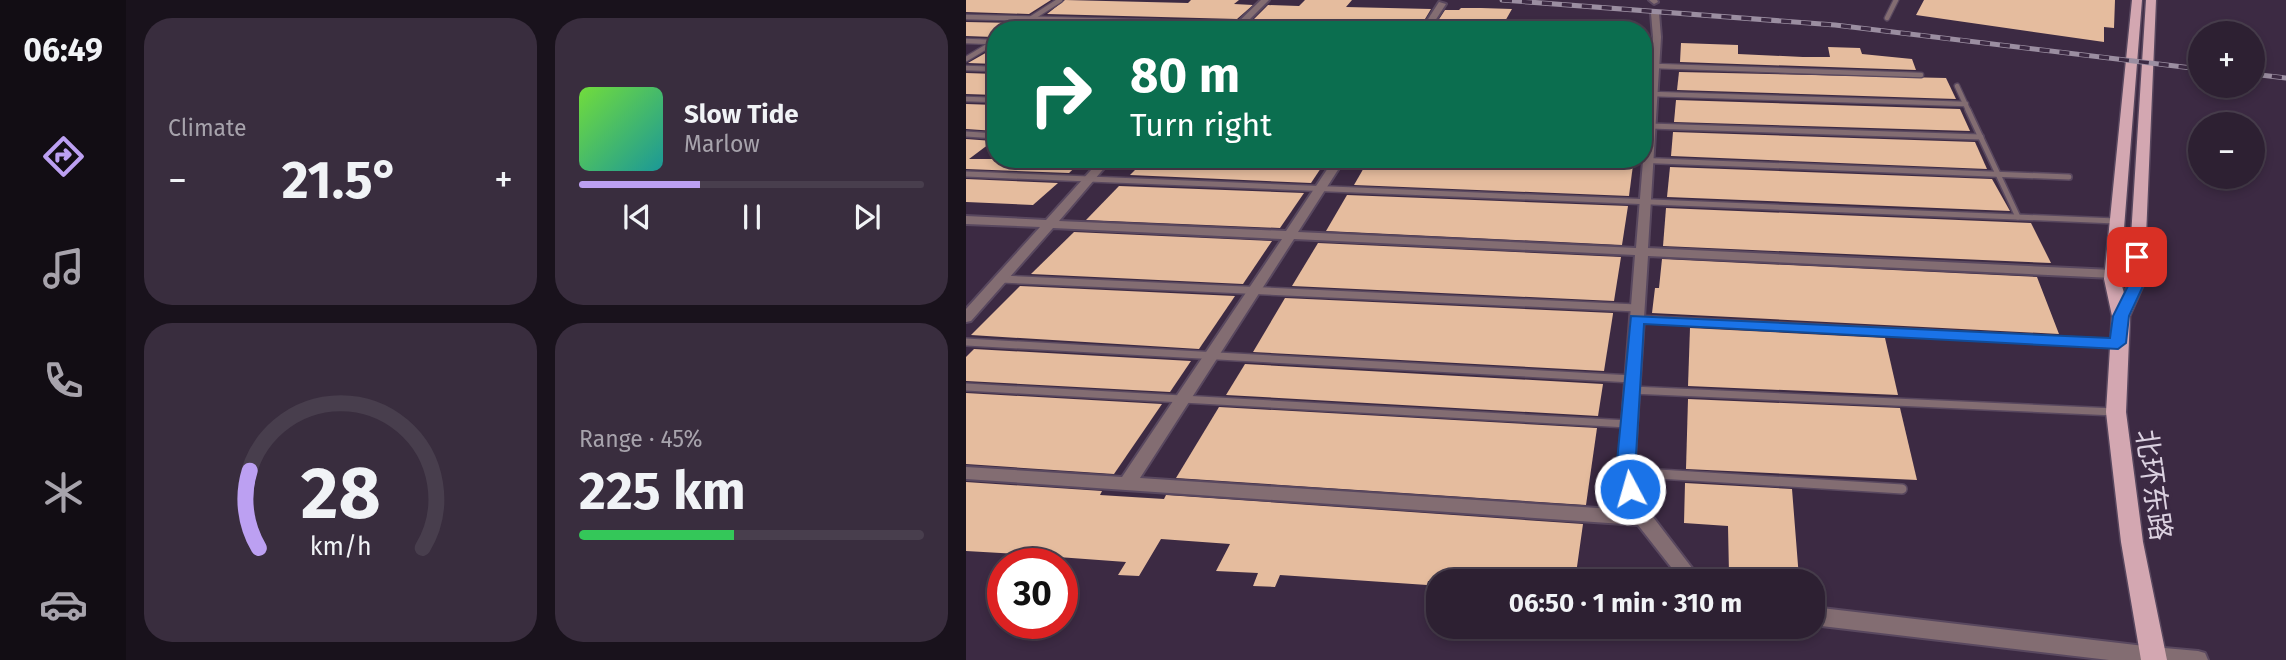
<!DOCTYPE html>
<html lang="en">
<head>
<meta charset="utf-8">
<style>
  :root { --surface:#2d2032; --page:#392d3e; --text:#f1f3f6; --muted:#a7a3ac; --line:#483e4d; --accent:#bca0f2 }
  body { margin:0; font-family:"Fira Sans","Noto Sans SC",sans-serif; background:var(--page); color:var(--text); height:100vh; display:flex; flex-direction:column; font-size:26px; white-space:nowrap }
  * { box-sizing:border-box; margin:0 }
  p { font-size:23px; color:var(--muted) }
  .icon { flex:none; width:38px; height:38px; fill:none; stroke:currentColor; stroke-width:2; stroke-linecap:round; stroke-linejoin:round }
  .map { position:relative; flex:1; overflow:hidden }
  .details { display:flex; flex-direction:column; gap:18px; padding:18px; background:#19121c; width:840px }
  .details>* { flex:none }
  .guide { position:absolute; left:21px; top:21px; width:665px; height:147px; border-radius:28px; box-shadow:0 4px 10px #0003,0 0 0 2px var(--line); background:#0b6e4f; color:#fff; overflow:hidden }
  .buttons { position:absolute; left:1222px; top:21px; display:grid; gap:14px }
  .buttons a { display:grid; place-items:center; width:77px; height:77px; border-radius:50%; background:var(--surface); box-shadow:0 4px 10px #0003,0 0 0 2px var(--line); font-size:35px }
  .speed { position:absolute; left:21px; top:548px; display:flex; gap:14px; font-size:35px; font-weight:700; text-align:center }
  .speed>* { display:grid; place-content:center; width:91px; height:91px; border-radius:50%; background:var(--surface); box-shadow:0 4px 10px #0003,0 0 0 2px var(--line); line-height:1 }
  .speed .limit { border:10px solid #d22; background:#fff; color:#111 }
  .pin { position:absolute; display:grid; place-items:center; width:60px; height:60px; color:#fff; margin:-30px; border-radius:14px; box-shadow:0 4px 10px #0006 }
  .me { position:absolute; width:77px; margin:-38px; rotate:354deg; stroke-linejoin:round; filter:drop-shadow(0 0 5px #0008) }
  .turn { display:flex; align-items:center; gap:24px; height:147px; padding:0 28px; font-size:32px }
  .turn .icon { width:91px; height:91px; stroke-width:2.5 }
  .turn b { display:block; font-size:49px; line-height:60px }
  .big { font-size:52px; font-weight:700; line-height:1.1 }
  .details .widget { flex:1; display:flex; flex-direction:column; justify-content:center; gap:10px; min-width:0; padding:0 24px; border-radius:28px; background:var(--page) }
  .details .dial { align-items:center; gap:0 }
  .dial svg { height:182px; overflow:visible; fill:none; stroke:var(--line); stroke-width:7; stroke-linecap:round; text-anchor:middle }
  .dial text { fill:var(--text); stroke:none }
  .song { display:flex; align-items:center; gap:21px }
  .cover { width:84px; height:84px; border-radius:10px; background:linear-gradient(135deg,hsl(100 70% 55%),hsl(180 70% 35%)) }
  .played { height:7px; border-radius:4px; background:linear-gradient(90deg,var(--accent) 35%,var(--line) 35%) }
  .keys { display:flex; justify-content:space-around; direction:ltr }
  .heat { display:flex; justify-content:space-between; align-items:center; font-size:38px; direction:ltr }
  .charge { height:10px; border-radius:5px; background:linear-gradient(90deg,#34c759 45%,var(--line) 0) }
  .details .tiles { flex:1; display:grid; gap:18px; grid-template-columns:repeat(2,1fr) }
  .trip { position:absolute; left:460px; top:569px; width:399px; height:70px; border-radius:28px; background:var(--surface); box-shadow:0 4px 10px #0003,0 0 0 2px var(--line); font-weight:700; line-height:70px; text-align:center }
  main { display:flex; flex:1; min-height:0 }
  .tabs { display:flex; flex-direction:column; width:126px; justify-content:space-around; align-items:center; background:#120d14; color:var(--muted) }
  .tabs .icon { width:49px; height:49px }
  .tabs .on { color:var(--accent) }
  .tabs b { font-size:32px; color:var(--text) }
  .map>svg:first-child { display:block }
  .building { fill:#e5bc9e }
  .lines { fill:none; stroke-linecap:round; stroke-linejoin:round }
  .service-far3-casing { stroke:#59485f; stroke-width:7 }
  .service-far2-casing { stroke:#59485f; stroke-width:8 }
  .service-far1-casing { stroke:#59485f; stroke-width:10 }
  .service-casing { stroke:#59485f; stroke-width:12 }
  .minor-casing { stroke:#59485f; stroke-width:4 }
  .tertiary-casing { stroke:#59485f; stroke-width:4 }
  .primary-casing { stroke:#59485f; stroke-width:3 }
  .service-far3 { stroke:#836d72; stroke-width:4.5 }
  .service-far2 { stroke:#836d72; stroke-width:5 }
  .service-far1 { stroke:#836d72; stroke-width:7 }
  .service { stroke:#836d72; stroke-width:9 }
  .minor { fill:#836d72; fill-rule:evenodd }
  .tertiary { fill:#836d72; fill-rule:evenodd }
  .primary { fill:#d3a7b1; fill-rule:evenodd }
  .rail-casing { stroke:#9b8ea1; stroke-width:5 }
  .rail { stroke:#3c2a43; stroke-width:3.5; stroke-dasharray:10; stroke-linecap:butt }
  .route { fill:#1a73e8; stroke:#114b97; stroke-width:2 }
  .labels { text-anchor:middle; stroke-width:7; stroke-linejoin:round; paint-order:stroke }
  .near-street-label { font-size:28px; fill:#dbd1e0; stroke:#3c2a43 }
</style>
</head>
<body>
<main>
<nav class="tabs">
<b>06:49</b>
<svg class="icon on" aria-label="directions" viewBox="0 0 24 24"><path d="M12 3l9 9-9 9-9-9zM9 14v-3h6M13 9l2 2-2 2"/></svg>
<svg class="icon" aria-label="music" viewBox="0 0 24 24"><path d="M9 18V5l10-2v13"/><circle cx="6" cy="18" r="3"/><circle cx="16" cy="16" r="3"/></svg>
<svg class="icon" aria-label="phone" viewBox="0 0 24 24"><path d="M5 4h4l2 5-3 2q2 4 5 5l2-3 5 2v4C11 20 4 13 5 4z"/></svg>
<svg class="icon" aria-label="climate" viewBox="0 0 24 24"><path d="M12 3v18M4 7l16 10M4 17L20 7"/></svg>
<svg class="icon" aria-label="car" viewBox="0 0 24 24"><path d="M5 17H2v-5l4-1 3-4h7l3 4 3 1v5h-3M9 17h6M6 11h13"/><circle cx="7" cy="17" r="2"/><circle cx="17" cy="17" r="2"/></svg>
</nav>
<section class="details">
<div class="tiles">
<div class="widget"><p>Climate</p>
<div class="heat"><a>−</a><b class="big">21.5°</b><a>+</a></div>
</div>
<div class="widget">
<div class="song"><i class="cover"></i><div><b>Slow Tide</b><p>Marlow</p></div></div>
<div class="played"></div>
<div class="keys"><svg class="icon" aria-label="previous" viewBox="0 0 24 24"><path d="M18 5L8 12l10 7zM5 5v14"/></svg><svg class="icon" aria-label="pause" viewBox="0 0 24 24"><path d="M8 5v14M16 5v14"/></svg><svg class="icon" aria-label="next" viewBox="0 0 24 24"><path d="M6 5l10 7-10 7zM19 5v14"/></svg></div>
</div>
<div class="widget dial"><svg viewBox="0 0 100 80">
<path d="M14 69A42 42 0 1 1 86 69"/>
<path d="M14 69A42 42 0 0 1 10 35" stroke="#bca0f2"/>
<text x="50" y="56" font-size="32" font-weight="700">28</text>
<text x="50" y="72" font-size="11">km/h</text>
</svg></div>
<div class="widget"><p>Range · 45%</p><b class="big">225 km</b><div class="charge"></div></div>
</div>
</section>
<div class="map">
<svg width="1320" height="660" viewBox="0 0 1320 660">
  <rect width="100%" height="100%" fill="#3c2a43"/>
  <g class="building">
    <polygon points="0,0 85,0 63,14 0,12"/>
    <polygon points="99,0 222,3 225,0 273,0 268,4 287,5 271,19 81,14"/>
    <polygon points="339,0 386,0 380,7 465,9 456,24 287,20 302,5 333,6"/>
    <polygon points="958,0 1149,0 1148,28 1138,27 1138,42 950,15"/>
    <polygon points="495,8 515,8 546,9 534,30 466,30 479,10 493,10"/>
    <polygon points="0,22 49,23 42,30 30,30 30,36 27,37 0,36"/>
    <polygon points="66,24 262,29 56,30"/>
    <polygon points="715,43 772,45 772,54 837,57 864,57 862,47 894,48 896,54 946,59 950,70 714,62"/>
    <polygon points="30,47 30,64 2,63"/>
    <polygon points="713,72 980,78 990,99 711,90"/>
    <polygon points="0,73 30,74 30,95 0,94"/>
    <polygon points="710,100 994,109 1004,131 708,122"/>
    <polygon points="0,104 30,105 30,131 0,129"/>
    <polygon points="707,132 1009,142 1021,169 705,156"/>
    <polygon points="0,139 27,141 3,159 118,159 103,173 0,169"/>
    <polygon points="180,159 361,159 345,183 164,175"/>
    <polygon points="403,159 553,159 667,165 663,196 388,185"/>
    <polygon points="704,167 1026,179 1044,211 701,197"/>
    <polygon points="0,179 92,183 67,205 0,202"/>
    <polygon points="153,186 338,193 314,228 120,220"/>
    <polygon points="381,195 662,206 656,245 360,231"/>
    <polygon points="700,208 1065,223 1085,263 697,246"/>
    <polygon points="108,232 306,241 277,284 65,274"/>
    <polygon points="352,243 655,257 648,301 326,286"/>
    <polygon points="696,259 1071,277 1093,334 686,313 689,288 693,288"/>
    <polygon points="54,286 269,296 233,349 5,335"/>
    <polygon points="319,298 647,313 647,314 638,371 287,352"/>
    <polygon points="724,328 919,338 932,395 722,386"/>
    <polygon points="8,349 225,361 204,392 0,381 0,357"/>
    <polygon points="279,364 637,384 632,416 260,395"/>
    <polygon points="0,393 196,404 148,474 0,464"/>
    <polygon points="722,399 934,408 951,480 720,469"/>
    <polygon points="253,407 631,428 620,505 210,478"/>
    <polygon points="0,482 136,491 134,495 198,499 200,495 617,524 609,581 462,581 461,585 314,575 309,587 287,586 292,573 250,571 264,544 195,539 173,576 152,575 160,562 92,557 88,564 66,564 72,555 0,551"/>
    <polygon points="719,483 826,489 833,578 763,574 762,526 718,523"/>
  </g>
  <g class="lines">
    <defs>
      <g id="service-far3">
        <polyline points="0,17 460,29"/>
        <polyline points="921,18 930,0"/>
        <polyline points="47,30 94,0"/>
        <polyline points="0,41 26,42"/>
        <polyline points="0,59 30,41"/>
        <polyline points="689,66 955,75"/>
        <polyline points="0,68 30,69"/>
        <polyline points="991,86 1003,112"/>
        <polyline points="686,94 1000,104"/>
        <polyline points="0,99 30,100"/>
      </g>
      <g id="service-far2">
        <polyline points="1002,110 1052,217"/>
        <polyline points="684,126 1015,137"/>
        <polyline points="0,134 30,136"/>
        <polyline points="643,159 1103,177"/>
        <polyline points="0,174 1150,221"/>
      </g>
      <g id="service-far1">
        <polyline points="35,279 671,308"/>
        <polyline points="670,319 1151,343"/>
        <polyline points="0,342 666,379"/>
        <polyline points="0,387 662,424"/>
        <polyline points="666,390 1149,412"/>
      </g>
      <polyline id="service" points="660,472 936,489"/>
      <g id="minor">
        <polygon points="295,0 303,0 273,30 264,30"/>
        <polygon points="683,0 691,0 692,2 688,4"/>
        <polygon points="473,2 480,4 463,30 455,30"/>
        <path d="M689,11L693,13L695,37L682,248L1147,270L1153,274L1147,278L682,256L668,472L677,504L736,581H716L672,525L0,479V467L156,477L316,239L87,228L5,321L0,322V309L74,227L0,224V216L80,220L135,159H146L93,221L320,231L368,159H379L332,232L670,248L687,37L685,13ZM328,239L669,255L652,472L662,510L174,478Z"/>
        <polygon points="847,607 1187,647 1194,649 1197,656 1195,660 1143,660 847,625"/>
      </g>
      <polygon id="tertiary" points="1187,647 1232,651 1239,653 1242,660 1179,660 1177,656 1180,649"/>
      <polygon id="primary" points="1166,0 1176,0 1154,279 1158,293 1162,284 1180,0 1190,0 1178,284 1164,316 1160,412 1177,542 1201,660 1175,660 1155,542 1140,412 1146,316 1138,279"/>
    </defs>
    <use href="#service-far3" class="service-far3-casing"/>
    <use href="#service-far2" class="service-far2-casing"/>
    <use href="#service-far1" class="service-far1-casing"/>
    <use href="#service" class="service-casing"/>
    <use href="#minor" class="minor-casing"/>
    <use href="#tertiary" class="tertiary-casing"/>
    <use href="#primary" class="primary-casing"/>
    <use href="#service-far3" class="service-far3"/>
    <use href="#service-far2" class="service-far2"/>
    <use href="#service-far1" class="service-far1"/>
    <use href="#service" class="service"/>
    <use href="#minor" class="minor"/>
    <use href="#tertiary" class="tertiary"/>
    <use href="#primary" class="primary"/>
    <defs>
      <g id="rail">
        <polyline points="536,0 869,25 1234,69"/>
        <polyline points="1286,74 1320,78"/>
      </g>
    </defs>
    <use href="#rail" class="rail-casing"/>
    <use href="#rail" class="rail"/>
  </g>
  <polygon class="route" points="1171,253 1179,257 1178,284 1163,316 1160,343 1152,349 678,324 669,472 674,489 671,495 664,497 658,495 650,472 665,316 1144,338 1147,316 1163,284 1164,257"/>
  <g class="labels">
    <g class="near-street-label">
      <text transform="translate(1188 485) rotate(82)" y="10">北环东路</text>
    </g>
  </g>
</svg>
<div class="buttons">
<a>+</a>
<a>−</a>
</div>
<div class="speed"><div class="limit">30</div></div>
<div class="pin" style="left:1171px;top:257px;background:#d93025"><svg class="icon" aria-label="arrive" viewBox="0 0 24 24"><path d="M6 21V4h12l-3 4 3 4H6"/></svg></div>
<svg class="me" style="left:664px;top:489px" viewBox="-20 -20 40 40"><circle r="17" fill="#1a73e8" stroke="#fff" stroke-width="3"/><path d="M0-11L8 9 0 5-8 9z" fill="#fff"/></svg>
<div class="trip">06:50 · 1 min · 310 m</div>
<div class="guide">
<div class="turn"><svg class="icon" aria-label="right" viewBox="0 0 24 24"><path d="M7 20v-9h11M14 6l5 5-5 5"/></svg><div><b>80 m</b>Turn right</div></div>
</div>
</div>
</main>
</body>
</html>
